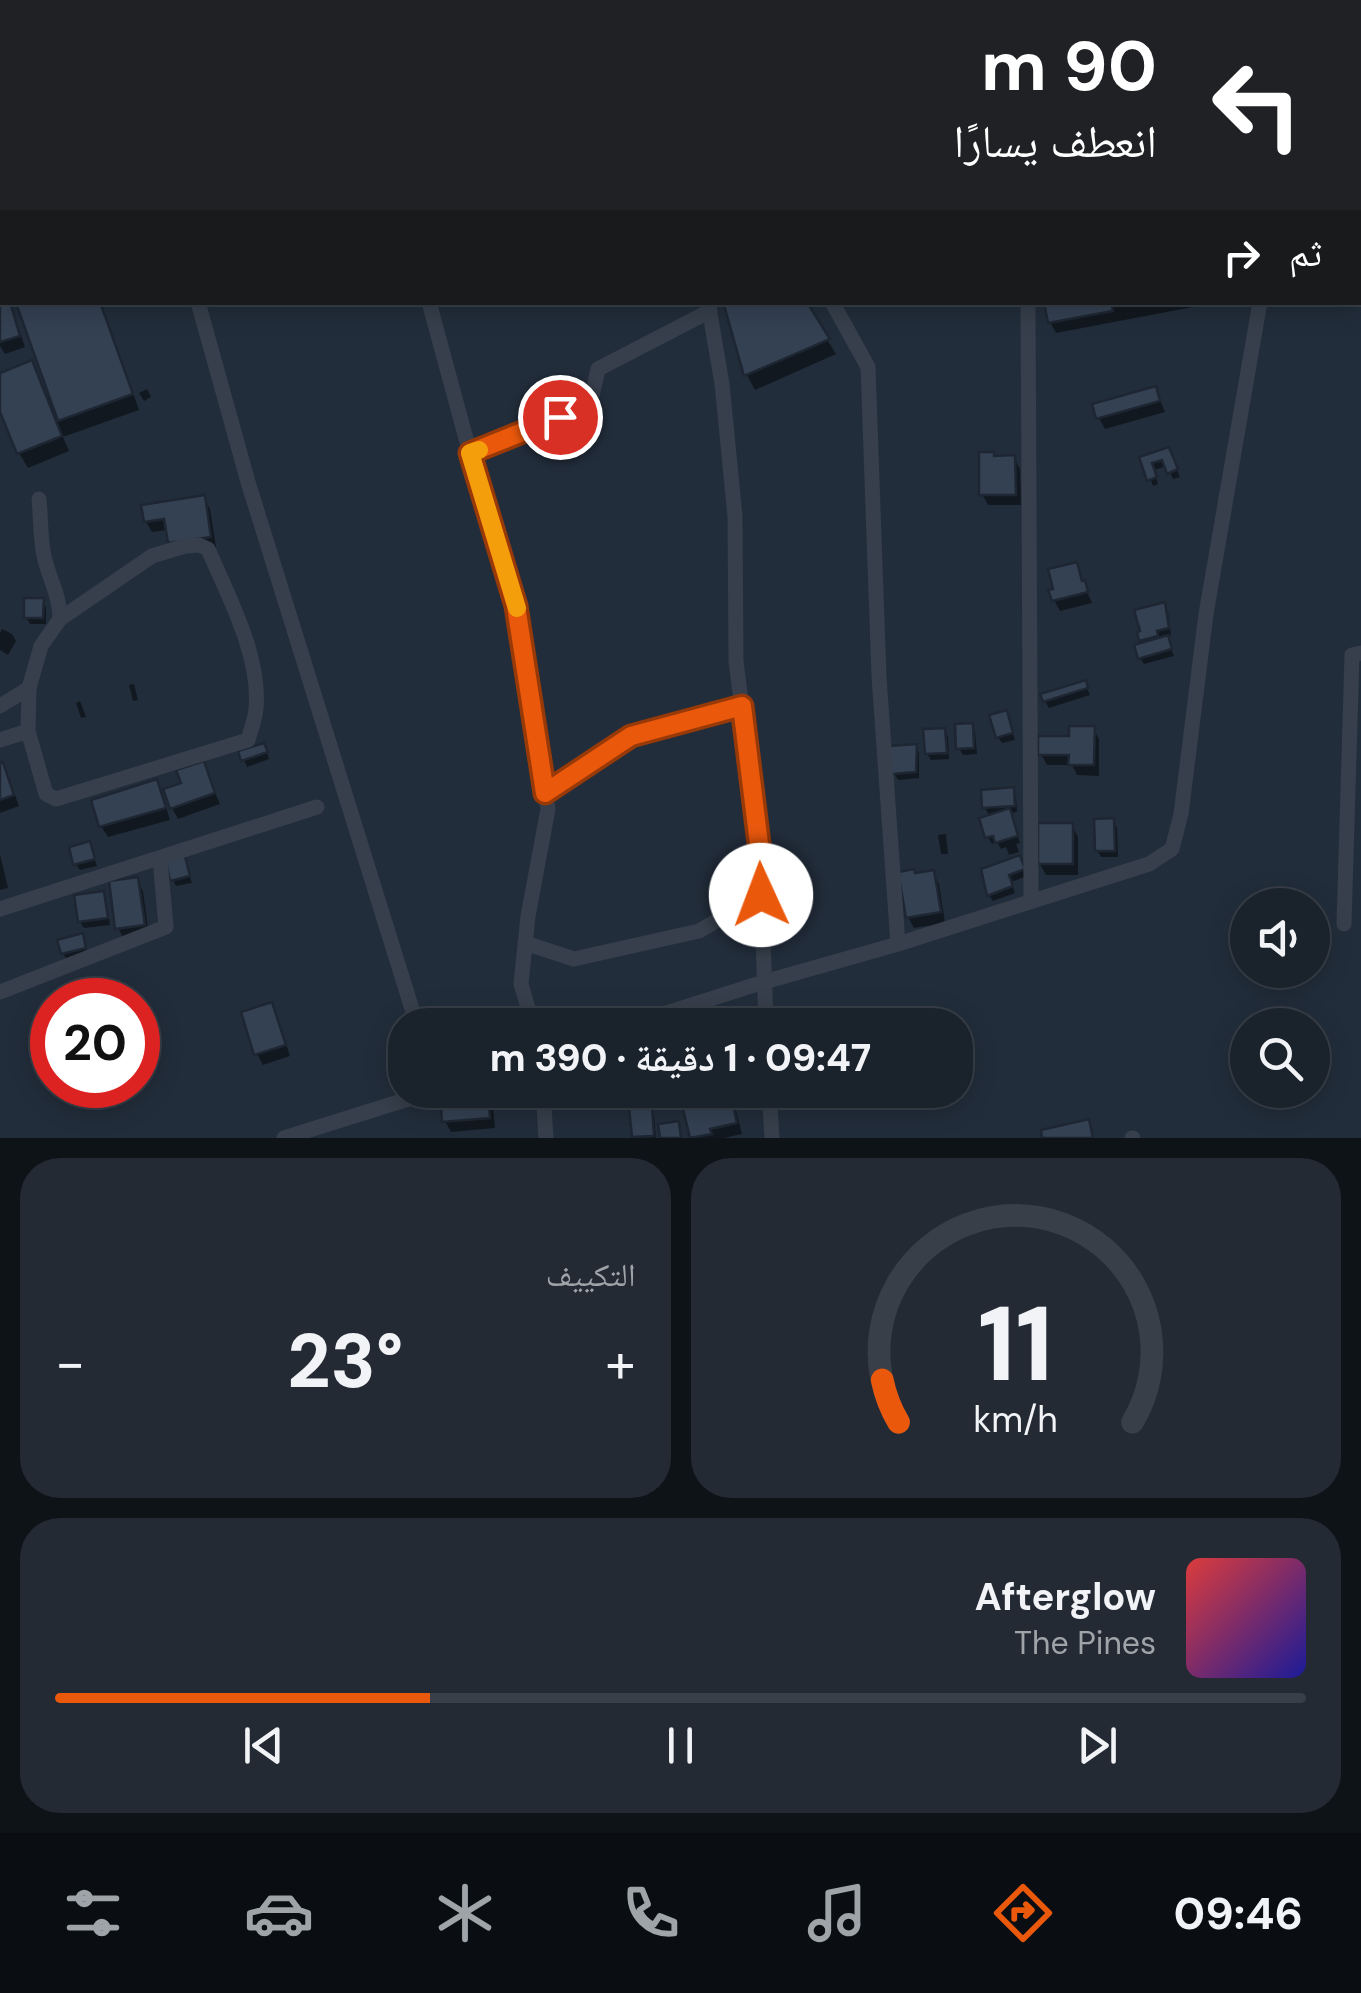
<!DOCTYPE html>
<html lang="ar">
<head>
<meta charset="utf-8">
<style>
  :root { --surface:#1a222c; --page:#232a34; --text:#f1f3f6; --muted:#9fa4a9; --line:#383f48; --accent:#ea580c }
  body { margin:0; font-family:"DM Sans","Noto Naskh Arabic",sans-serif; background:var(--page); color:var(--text); direction:rtl; height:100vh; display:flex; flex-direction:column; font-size:38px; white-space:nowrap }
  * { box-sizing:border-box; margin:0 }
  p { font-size:32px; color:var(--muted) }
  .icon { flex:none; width:55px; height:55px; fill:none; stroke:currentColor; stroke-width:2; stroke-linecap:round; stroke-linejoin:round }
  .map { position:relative; height:1138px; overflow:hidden; direction:ltr }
  .panel { display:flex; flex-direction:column; gap:20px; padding:20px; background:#0e1318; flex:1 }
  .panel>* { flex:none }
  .guide { position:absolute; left:0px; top:0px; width:1362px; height:305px; box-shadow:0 5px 25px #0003,0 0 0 2px var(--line); direction:rtl; background:#202124; color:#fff; overflow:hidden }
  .tools { position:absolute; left:1230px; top:888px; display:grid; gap:20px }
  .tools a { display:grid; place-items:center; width:100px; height:100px; border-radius:50%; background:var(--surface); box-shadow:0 5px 25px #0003,0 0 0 2px var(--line); font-size:50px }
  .speed { position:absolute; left:30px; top:978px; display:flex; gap:20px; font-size:50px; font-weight:700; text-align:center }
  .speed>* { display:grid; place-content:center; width:130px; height:130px; border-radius:50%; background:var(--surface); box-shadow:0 5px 25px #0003,0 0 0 2px var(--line); line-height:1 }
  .speed .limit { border:15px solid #d22; background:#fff; color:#111 }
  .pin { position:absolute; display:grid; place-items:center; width:85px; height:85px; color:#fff; margin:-42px; border:5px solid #fff; border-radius:50%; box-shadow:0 2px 10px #0007 }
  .me { position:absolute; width:110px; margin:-55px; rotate:358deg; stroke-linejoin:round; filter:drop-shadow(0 0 8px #0008) }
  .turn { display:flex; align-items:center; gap:35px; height:210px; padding:0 40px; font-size:45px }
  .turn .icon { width:130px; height:130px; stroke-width:2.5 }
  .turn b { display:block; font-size:70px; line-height:85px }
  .then { display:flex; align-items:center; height:95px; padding:0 40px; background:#0003; gap:20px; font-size:38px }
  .big { font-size:75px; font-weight:800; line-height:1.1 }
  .panel .widget { flex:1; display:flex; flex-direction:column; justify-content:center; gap:15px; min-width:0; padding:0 35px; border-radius:40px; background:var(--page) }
  .panel .dial { align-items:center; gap:0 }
  .dial svg { height:260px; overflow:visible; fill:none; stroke:var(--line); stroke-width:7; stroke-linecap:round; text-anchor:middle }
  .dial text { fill:var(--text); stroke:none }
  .song { display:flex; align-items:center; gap:30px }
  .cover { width:120px; height:120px; border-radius:15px; background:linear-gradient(135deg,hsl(0 70% 55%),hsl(240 70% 35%)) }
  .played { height:10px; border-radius:5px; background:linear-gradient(90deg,var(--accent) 30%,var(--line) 30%) }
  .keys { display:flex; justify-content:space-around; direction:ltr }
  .heat { display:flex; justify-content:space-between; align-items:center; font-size:55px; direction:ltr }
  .panel .tiles { flex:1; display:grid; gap:20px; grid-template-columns:1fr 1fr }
  .widget:last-child { grid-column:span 2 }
  .trip { position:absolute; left:388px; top:1008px; width:585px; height:100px; border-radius:40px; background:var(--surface); box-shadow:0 5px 25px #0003,0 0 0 2px var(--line); font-weight:800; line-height:100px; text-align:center; direction:rtl }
  .menu { display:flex; height:160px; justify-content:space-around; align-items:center; background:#0a0e12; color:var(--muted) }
  .menu .icon { width:70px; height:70px }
  .menu .active { color:var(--accent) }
  .menu b { font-size:45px; color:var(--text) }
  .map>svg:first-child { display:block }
  .shadow { fill:#0007 }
  .building { fill:#344152; stroke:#1d2632; stroke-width:2.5 }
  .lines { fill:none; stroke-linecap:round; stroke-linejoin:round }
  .minor { stroke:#363f4b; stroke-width:15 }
  .major { stroke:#545e6b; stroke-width:20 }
  .route-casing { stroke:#983908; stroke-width:25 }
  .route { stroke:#ea580c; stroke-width:18 }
  .slow { stroke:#f59e0b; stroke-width:18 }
</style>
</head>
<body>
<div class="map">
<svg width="1361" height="1138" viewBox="0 0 1361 1138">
  <rect width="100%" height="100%" fill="#222d3b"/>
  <g class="shadow">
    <polygon points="42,0 83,0 84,2 43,2"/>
    <polygon points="149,0 195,0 194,2 149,2"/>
    <polygon points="235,0 298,0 299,2 231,2"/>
    <polygon points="2,75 2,133 0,129 0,82"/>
    <polygon points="0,280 2,284 2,302 10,302 25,347 5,354 0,346"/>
    <polygon points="35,302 101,302 139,410 63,437 69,451 28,468 19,453 0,405 0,376 31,363 47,397 52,396"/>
    <polygon points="804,302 836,354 755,390 747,375 727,306"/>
    <polygon points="1046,302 1192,302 1193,307 1056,333 1050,322"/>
    <polygon points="147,389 151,397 144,401 139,393"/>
    <polygon points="1155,389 1165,412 1105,429 1099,418"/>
    <polygon points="1171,456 1180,477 1173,479 1167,466 1154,470 1158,484 1153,486 1142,459"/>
    <polygon points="995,458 1014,458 1020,469 1021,505 988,505 982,494"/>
    <polygon points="203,498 210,509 216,547 176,553 168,530 152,532 146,522"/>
    <polygon points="1075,565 1092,603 1060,611 1054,600"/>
    <polygon points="42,601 46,607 46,624 30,624 26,617"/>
    <polygon points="1164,605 1168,612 1171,635 1166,636 1174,656 1144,664 1140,658 1144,645 1141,640"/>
    <polygon points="2,629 12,634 16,641 8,655 0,650 0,633"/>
    <polygon points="1085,683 1090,695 1049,708 1045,701"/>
    <polygon points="134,684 138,700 133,701 129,685"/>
    <polygon points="80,701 86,717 81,718 76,703"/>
    <polygon points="1006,713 1015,740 1002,743 998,737"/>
    <polygon points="971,726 975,732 977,754 963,755 959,748"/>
    <polygon points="1093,728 1099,739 1099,776 1077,775 1072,765 1047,765 1041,754"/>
    <polygon points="944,730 948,737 949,759 931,760 927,754"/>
    <polygon points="915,746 919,753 919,778 898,780 894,773"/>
    <polygon points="267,752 269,759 247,767 244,760"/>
    <polygon points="203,764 220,804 178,819 172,808 184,785"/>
    <polygon points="0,765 2,765 8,776 19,806 0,813"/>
    <polygon points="155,782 162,793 170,820 108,837 101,826 94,802"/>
    <polygon points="1012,789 1016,796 1017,812 1010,813 1020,843 1016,844 1019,852 1009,855 1006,847 1001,849 997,842 992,844 988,837 990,817 985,808"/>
    <polygon points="1113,821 1117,828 1118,857 1101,857 1097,850"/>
    <polygon points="1072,826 1078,837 1078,875 1046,875 1040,864"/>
    <polygon points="946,834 948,854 941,854 938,835"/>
    <polygon points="89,844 97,866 80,870 76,864"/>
    <polygon points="0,854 8,888 0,890"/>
    <polygon points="1019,858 1027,876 1011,882 1015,893 993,901 989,895"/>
    <polygon points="184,859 192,883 176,886 173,880"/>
    <polygon points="932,873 939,884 945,923 914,928 908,917 915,876"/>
    <polygon points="137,880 143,891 149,936 124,939 118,928"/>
    <polygon points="103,894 106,900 110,925 84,928 80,922"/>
    <polygon points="82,936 88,954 67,960 63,953"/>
    <polygon points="271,1005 277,1016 290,1056 263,1065 257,1054"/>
    <polygon points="668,1090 701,1090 701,1091 671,1094"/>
    <polygon points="728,1092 734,1103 742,1134 724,1138 692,1138 684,1103"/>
    <polygon points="487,1098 493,1108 495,1128 451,1132 445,1121"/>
    <polygon points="650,1108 654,1115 656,1138 635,1138"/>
  </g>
  <g class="building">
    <polygon points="0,277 2,281 2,302 10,302 20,336 0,342"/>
    <polygon points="28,302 100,302 133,394 58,421 17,306"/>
    <polygon points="728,302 807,302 830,339 744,376 724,305"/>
    <polygon points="1044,302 1111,302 1113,311 1048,323"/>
    <polygon points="32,360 62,436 17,454 0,412 0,373"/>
    <polygon points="1156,386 1160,401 1096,419 1092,404"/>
    <polygon points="1169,447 1178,469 1167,474 1162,460 1152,463 1157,477 1147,481 1139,457"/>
    <polygon points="979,452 994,452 994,456 1015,455 1016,495 979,495"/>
    <polygon points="205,495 211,537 168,543 164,519 144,522 141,505"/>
    <polygon points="1077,562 1082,581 1085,580 1088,592 1052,601 1048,590 1053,589 1048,569"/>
    <polygon points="24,598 44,598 43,618 24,618"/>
    <polygon points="1165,602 1169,628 1157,631 1158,636 1139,641 1137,632 1140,631 1134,610"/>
    <polygon points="1168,635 1172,649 1138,659 1134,645"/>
    <polygon points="1086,680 1088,688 1043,702 1040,694"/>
    <polygon points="1007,710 1013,733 996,738 989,715"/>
    <polygon points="973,723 974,748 956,749 955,724"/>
    <polygon points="1069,726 1095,726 1094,765 1068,765 1069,755 1038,755 1038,736 1069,736"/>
    <polygon points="945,728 947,753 925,754 923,729"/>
    <polygon points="264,743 268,752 241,761 238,751"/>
    <polygon points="917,744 916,772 892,774 888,746"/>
    <polygon points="204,761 215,793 170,809 163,789 181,783 176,770"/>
    <polygon points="3,762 14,795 0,800 0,763"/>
    <polygon points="157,779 166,808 99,827 91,800"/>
    <polygon points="1014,787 1015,806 982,808 981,790"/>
    <polygon points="1010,808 1018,836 995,843 993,836 985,838 979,818"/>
    <polygon points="1114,818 1115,851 1095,851 1094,819"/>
    <rect x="1038" y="823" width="35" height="41"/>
    <polygon points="90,841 95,859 73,865 69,847"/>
    <polygon points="1020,855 1025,869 1009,875 1013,886 987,896 981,869"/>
    <polygon points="185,856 190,876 170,881 166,861"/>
    <polygon points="914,869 915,873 934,870 941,912 906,918 898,872"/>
    <polygon points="138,877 145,925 115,929 109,881"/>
    <polygon points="104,891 108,918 78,922 74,895"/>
    <polygon points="83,933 86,948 61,954 57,940"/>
    <polygon points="272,1002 286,1045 254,1055 241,1012"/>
    <polygon points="730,1090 737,1123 710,1129 712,1134 690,1138 681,1101"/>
    <polygon points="488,1095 490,1118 442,1122 441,1107 449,1107 449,1099"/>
    <polygon points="652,1106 654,1136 632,1137 629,1108"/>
    <polygon points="1089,1119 1093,1138 1042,1138 1041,1130"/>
    <polygon points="679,1121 681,1138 660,1138 658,1124"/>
  </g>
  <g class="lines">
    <g class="minor">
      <polyline points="126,0 131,2"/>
      <polyline points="647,0 647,2"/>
      <polyline points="1021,0 1022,2"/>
      <polyline points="1316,2 1316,0"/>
      <polyline points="198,302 248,482 417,1025"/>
      <polyline points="429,302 465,435 516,607 548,809 528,916 521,984 533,1025"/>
      <polyline points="708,302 722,384 735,516 736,661 760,852 766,1025"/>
      <polyline points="832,302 868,367 879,677 898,944"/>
      <polyline points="1028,302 1031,900"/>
      <polyline points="470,453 590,405 598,369 710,311"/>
      <path d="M39,499C41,517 40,537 44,556C49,579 60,595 60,619"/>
      <polyline points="0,706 29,688"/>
      <path d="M0,740L28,731L46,794L56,799L248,740C251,730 255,719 256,709C261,656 228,596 208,549L199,545L185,546L152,556L60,619L41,646L29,688L28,731"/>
      <polyline points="545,793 631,736 742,706"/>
      <polyline points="0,909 317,807"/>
      <polyline points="1344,924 1352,655 1361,653"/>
      <polyline points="525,943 574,959 699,931 761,895"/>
      <polyline points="0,992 166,927 160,858"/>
      <polyline points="629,1025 764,982 898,944 1149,864 1172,849 1181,814 1206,614 1260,302"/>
      <polyline points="543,1090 546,1138"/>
      <polyline points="769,1090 772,1138"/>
      <polyline points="284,1138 437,1090"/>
      <polyline points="1132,1138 1133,1138"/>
    </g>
    <g class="major">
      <polyline points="353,2 357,0"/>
      <polyline points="403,2 407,0"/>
      <polyline points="0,212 2,210"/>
      <polyline points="0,244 2,242"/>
    </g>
  </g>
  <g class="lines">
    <defs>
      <polyline id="route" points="560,417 470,453 516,606 545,793 631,736 742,706 760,852 761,895"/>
    </defs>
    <use href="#route" class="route-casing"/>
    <use href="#route" class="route"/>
    <polyline class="slow" points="479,450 470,453 517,608"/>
  </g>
</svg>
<div class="tools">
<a><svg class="icon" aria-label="sound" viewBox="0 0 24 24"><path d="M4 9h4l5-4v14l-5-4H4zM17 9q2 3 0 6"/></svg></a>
<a><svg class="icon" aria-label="search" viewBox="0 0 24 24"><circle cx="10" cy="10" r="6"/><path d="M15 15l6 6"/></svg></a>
</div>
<div class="speed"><div class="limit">20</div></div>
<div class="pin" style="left:560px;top:417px;background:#d93025"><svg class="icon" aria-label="arrive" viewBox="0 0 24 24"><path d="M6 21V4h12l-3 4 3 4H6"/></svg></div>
<svg class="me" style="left:761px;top:895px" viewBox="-20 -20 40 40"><circle r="19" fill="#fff"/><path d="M0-13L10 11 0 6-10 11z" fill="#ea580c"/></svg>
<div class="trip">09:47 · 1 دقيقة · 390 m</div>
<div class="guide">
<div class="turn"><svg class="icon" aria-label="left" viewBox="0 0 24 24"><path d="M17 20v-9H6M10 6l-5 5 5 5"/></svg><div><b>90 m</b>انعطف يسارًا</div></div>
<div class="then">ثم<svg class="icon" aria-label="right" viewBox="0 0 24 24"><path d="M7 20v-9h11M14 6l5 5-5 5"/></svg></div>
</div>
</div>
<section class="panel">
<div class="tiles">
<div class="widget dial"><svg viewBox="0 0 100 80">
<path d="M14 69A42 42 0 1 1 86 69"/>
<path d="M14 69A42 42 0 0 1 9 56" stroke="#ea580c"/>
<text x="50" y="56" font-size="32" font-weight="700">11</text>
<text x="50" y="72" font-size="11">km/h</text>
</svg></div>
<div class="widget"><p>التكييف</p>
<div class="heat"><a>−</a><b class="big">23°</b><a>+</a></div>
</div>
<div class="widget">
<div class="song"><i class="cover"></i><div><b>Afterglow</b><p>The Pines</p></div></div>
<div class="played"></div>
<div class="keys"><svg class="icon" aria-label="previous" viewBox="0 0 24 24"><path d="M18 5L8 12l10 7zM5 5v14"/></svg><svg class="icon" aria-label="pause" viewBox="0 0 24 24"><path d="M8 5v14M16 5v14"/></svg><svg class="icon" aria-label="next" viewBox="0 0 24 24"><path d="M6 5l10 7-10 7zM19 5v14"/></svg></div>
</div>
</div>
</section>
<nav class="menu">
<b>09:46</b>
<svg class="icon active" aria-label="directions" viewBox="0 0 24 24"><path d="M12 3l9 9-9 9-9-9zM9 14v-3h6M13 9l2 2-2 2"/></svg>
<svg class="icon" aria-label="music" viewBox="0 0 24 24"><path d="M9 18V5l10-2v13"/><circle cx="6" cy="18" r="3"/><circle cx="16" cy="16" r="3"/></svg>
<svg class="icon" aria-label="phone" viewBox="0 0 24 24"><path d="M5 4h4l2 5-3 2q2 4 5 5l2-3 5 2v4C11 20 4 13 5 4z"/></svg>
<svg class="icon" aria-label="climate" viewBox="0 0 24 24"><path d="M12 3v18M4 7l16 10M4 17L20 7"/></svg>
<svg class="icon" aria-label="car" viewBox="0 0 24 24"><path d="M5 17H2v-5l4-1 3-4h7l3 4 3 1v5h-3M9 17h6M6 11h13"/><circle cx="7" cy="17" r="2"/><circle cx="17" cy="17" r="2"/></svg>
<svg class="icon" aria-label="filters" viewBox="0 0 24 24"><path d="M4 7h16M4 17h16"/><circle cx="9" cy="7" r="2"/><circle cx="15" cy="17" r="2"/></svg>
</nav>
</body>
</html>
